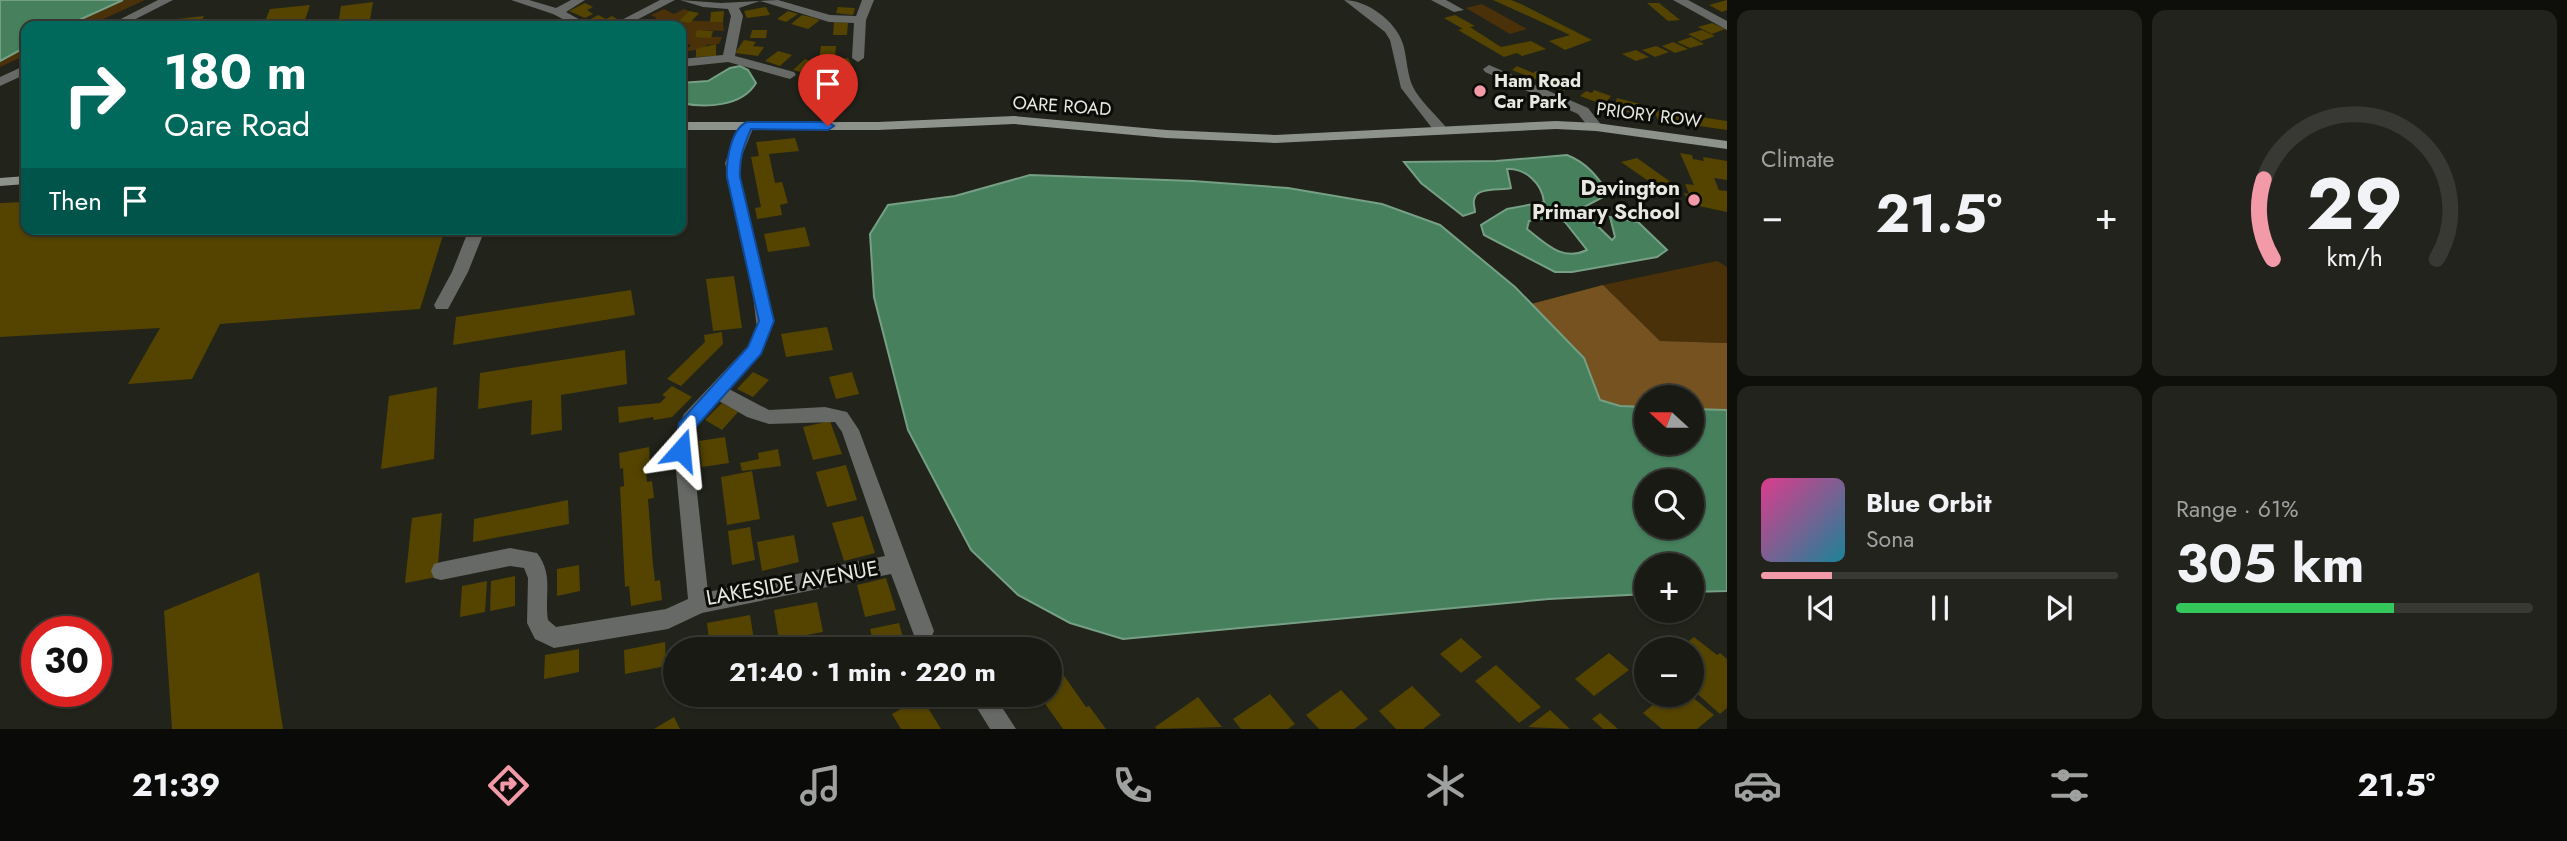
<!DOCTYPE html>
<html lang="en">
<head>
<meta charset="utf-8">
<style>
  :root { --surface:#1a1a14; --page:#23231d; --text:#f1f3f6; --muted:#9fa1a0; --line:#383834; --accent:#f39aa8 }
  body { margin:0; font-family:Jost,sans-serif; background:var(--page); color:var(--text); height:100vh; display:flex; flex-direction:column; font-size:26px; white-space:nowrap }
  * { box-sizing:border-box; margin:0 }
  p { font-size:23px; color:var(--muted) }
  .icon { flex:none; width:38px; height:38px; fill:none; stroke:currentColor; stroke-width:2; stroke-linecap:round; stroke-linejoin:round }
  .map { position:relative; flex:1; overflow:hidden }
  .panel { display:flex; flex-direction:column; gap:10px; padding:10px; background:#0e0e0b; width:840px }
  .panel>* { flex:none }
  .top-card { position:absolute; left:21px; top:21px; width:665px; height:214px; border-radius:14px; box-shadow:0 2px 5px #0004,0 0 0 2px var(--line); background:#00695c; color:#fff; overflow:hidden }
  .needle { width:46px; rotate:291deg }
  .controls { position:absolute; left:1634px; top:385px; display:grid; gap:14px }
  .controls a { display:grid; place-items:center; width:70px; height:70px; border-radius:50%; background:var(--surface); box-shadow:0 2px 5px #0004,0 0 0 2px var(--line); font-size:35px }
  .speed { position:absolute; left:21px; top:616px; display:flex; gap:14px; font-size:35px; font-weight:700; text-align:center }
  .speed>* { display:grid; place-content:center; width:91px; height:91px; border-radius:50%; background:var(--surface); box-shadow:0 2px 5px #0004,0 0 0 2px var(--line); line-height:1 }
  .speed .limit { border:10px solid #d22; background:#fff; color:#111 }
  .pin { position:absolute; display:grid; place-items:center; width:60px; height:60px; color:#fff; margin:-72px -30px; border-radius:50% 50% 50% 0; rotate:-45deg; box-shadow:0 0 7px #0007 }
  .pin .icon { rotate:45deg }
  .me { position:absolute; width:77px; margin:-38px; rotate:18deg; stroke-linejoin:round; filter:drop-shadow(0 0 5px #0008) }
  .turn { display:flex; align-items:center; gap:24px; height:147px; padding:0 28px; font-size:32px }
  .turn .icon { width:91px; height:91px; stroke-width:2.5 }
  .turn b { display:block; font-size:49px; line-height:60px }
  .then { display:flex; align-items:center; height:66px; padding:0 28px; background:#0003; gap:14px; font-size:26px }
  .big { font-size:52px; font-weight:700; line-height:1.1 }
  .panel .tile { flex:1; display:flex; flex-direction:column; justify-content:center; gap:10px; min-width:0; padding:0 24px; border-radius:14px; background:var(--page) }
  .panel .dial { align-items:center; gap:0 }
  .dial svg { height:182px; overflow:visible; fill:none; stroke:var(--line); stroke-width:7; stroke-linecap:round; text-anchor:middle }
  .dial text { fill:var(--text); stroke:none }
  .song { display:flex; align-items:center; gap:21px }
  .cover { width:84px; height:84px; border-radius:10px; background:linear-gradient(135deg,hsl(330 70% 55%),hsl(190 70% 35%)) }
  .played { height:7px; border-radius:4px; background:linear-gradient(90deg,var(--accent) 20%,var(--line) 20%) }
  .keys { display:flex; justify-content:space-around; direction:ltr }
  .heat { display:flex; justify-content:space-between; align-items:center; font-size:38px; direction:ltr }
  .charge { height:10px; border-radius:5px; background:linear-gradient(90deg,#34c759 61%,var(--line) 0) }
  .panel .tiles { flex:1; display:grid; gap:10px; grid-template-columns:repeat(2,1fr) }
  .trip { position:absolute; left:663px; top:637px; width:399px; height:70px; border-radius:35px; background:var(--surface); box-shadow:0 2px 5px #0004,0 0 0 2px var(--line); font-weight:700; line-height:70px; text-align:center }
  .tab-bar { display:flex; height:112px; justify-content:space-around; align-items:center; background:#0a0a08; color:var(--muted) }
  .tab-bar .icon { width:49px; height:49px }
  .tab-bar .on { color:var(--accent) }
  .tab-bar b { font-size:32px; color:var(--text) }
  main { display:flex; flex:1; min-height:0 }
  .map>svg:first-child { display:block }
  .green { fill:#4b3109 }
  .forest { fill:#765220 }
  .water { fill:#46805d; stroke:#769f85; stroke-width:2; fill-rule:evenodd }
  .building { fill:#544400 }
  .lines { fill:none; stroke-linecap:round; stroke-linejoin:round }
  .street { fill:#666965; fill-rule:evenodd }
  .secondary { fill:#8d928b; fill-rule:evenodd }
  .route { fill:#1a73e8; stroke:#114b97; stroke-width:2 }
  .poi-dot { fill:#f39aa8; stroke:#0b0c08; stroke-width:2.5 }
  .labels { text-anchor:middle; stroke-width:6; stroke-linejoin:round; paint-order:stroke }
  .far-poi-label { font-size:18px; font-weight:bold; fill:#e7e8e2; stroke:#0b0c08; text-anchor:start }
  .far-street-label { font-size:18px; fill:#e7e8e2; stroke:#0b0c08 }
  .poi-label { font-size:21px; font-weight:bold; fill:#e7e8e2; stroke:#0b0c08; text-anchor:end }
  .street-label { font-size:21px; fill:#e7e8e2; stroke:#0b0c08 }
</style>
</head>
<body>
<main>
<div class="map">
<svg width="1727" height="729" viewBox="0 0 1727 729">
  <rect width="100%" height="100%" fill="#22231a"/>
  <g class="green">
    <polygon points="0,0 145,0 88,26 26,26 26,55 0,67"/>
    <polygon points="1482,4 1527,29 1510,34 1466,8"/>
    <polygon points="664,9 674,14 684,9 689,11 680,20 723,22 724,31 698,30 695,37 722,37 719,44 706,45 706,48 684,52 691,45 685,43 681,46 681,26 662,26 652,20 657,18 651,15"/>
    <polygon points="1717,261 1727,267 1727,343 1660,341 1603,285"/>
  </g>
  <polygon class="forest" points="1603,285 1660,341 1727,343 1727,410 1692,409 1692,397 1647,397 1647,407 1620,406 1600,400 1584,358 1531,304"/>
  <g class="water">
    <polygon points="0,0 123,0 66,26 26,26 26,47 0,61"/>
    <path d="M740,66L748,70L756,83C742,107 705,108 681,103V83L708,81L730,68Z"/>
    <path d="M1567,155C1587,163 1597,176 1609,194L1584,207L1583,212L1612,240L1615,237L1610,217L1638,222L1667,250L1657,257L1572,272H1555L1484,235L1481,225L1507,209L1544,202C1542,183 1525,168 1507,169L1511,188C1503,191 1476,186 1474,200C1473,204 1475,208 1475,212L1463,216L1421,183L1404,162L1496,161ZM1554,217L1565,222L1587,250C1562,262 1545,243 1527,229L1529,221Z"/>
    <path d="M1030,175L1193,181L1288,188L1382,204L1440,225L1515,287L1584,358L1600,400L1620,406L1647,407V443H1692V409L1727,410V591L1692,592V565H1647V594L1549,599L1123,639L1070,623L1018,595L971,550L908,430L874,297L870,234L888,205L955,196ZM1692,481V527H1647V481Z"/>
  </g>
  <g class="building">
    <polygon points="1493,0 1511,0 1521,4 1592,40 1565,50 1549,41 1570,35"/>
    <polygon points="1727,0 1727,10 1722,12 1709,5"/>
    <polygon points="373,2 369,26 338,26 341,6"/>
    <polygon points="585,3 593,7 587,10 593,14 585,18 569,11"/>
    <polygon points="1647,3 1659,3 1680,20 1668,21"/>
    <polygon points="310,5 303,26 263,26 270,9"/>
    <polygon points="766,7 770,15 747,18 744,11"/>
    <polygon points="838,7 855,8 853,15 836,13"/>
    <polygon points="689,11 699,13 690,23 679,21"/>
    <polygon points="724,11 723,22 710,22 711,12"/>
    <polygon points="788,11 798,14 786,22 777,19"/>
    <polygon points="598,15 606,19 612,16 617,19 602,26 589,20"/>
    <polygon points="802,15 811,17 820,20 808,29 791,24"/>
    <polygon points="1455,15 1475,26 1470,27 1501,47 1531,41 1546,49 1522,56 1517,53 1504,57 1458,30 1463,29 1444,18"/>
    <polygon points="204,16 200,26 165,26 168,20"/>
    <polygon points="834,22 848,23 847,35 833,35"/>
    <polygon points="1712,23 1725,29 1712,34 1698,27"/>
    <polygon points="697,30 713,31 711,38 695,37"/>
    <polygon points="752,30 767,30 766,38 750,38"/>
    <polygon points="1702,30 1715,36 1701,41 1688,34"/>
    <polygon points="1691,37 1704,44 1690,48 1677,42"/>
    <polygon points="744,40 756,42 753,46 764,47 758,56 735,53"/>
    <polygon points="1673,42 1688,49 1675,53 1662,46"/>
    <polygon points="716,44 716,56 696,57 696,49"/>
    <polygon points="821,46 836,46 835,59 819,59"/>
    <polygon points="1656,46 1669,52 1655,57 1642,50"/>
    <polygon points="1636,50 1649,57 1636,61 1622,54"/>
    <polygon points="778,51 792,55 780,66 765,61"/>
    <polygon points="848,58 855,72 831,76 828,69 838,68 835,60"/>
    <polygon points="805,59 820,64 808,74 793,70"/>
    <polygon points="1517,66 1533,73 1536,71 1548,75 1540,81 1512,70"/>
    <polygon points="1553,75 1573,82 1564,91 1545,84"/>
    <polygon points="1594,90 1611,96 1604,105 1580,96 1586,91 1592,93"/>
    <polygon points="1617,98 1640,104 1638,115 1614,108"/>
    <polygon points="1654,110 1727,121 1727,130 1658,120"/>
    <polygon points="795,138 799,151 769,154 775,183 782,182 788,203 780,205 782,215 757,219 755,208 761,207 751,157 759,156 756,142"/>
    <polygon points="1680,153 1692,155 1693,159 1704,161 1703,157 1727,161 1727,180 1714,178 1719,190 1727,191 1727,212 1694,205 1688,201 1684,193 1689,194 1685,184 1694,185"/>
    <polygon points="1637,158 1679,188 1663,191 1621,162"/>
    <polygon points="26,202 26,229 445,229 420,309 220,324 192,379 128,384 160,328 0,337 0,203"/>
    <polygon points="805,227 810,246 768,252 764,234"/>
    <polygon points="734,276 742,328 713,331 706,279"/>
    <polygon points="631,290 635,315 453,345 456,317"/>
    <polygon points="827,327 833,350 786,357 781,334"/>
    <polygon points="722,332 723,344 681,386 667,379 705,342 704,335"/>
    <polygon points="625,350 627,384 561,395 562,430 531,435 532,400 478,409 480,373"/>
    <polygon points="753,372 769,380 753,397 737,389"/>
    <polygon points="852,372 859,394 836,399 829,377"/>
    <polygon points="672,386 692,397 672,417 654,420 653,417 619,423 618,407 660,403 666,397 662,395"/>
    <polygon points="437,387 434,459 381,469 389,396"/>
    <polygon points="722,403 738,412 722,430 705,420"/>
    <polygon points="830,421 842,454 813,460 803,427"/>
    <polygon points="725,437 729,463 702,467 699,441"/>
    <polygon points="649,447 650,464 645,465 647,482 652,481 654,498 648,499 653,565 655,581 660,580 662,600 631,606 629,586 625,587 620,487 624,486 623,468 620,469 619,453"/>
    <polygon points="778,449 781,466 742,471 740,463 759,459 758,453"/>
    <polygon points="846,465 857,500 827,507 816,472"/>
    <polygon points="752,471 760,519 727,525 721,477"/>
    <polygon points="568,500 569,524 473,542 474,519"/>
    <polygon points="442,513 437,577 405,583 412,518"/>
    <polygon points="863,516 875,553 844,561 832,523"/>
    <polygon points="750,527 755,560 732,565 728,531"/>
    <polygon points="794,535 799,562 762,571 757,542"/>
    <polygon points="579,565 580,591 557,596 557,569"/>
    <polygon points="259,572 283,729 172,729 164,611"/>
    <polygon points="515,576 515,606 490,611 491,581"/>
    <polygon points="886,578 896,610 865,617 857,585"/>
    <polygon points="487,581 485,612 460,617 462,586"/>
    <polygon points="817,602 823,632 779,640 774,610"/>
    <polygon points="750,615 755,647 710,649 707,623"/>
    <polygon points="899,623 906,649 875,649 870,629"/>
    <polygon points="939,635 943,649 920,649 918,640"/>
    <polygon points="1694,637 1717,655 1720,653 1727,659 1727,708 1720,714 1692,689 1692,670 1697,666 1692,661 1692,649 1678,649"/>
    <polygon points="1461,638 1482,657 1461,673 1440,654"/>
    <polygon points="665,642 666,666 625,674 624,650"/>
    <polygon points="579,649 579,672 544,679 545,655"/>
    <polygon points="1609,653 1629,670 1594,696 1575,679"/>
    <polygon points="1496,665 1541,707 1519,723 1475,681"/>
    <polygon points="1060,670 1086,707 1089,706 1106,729 1063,729 1039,695 1050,695 1050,676"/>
    <polygon points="1412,686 1441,715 1423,729 1396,729 1379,711"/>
    <polygon points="1341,690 1368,719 1354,729 1319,729 1306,715"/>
    <polygon points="1270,694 1295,724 1288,729 1241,729 1233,719"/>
    <polygon points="1657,695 1690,695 1714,715 1697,729 1662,729 1643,713 1661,698"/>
    <polygon points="921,697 941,729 901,729 892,714"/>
    <polygon points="1198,697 1222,727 1157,729 1155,727"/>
    <polygon points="1550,710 1570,729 1528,727"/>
    <polygon points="1600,713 1618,729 1603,729 1592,719"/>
    <polygon points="674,717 680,729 654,729"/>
  </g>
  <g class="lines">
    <g class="street">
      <polygon points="158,0 173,0 122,26 107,26"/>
      <polygon points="511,0 529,0 556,8 571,0 585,0 566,12 591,26 576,26 553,14"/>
      <polygon points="660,0 675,0 625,26 610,26"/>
      <polygon points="680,0 721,3 778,0 830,15 856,16 862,0 874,0 866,20 864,58 858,62 852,58 854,23 829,22 760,1 739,8 743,16 735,56 794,72 796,75 790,79 728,62 681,67 681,59 723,55 731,16 728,9 703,7"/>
      <path d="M1344,0C1367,0 1396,21 1403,44C1407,57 1407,75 1413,87C1420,101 1435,114 1445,126V132H1435L1401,88L1390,40L1385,32Z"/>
      <polygon points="1431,0 1446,0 1464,10 1454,12"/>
      <polygon points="1673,0 1688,0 1727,21 1727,30"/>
      <polygon points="26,65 26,74 0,86 0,77"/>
      <polygon points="1489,65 1588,108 1603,127 1596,131 1591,130 1578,114 1485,72 1483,69"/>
      <path d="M747,122L754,126L739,163L740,177L774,321L761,354L729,389L769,410L825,407L847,412L859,430L934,631L931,638L923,641L915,638L891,574L702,613L668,629L554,648L535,639L527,623L528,578L524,568L510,566L441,580L434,578L431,571L434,564L441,562L510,548L537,553C554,575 544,595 548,620L556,627L666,609L688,599L673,438L684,414L748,346L757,329L753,295L725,163L740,126ZM719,401L747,417L769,424L835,422L842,432L885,556L708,592L691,438L698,423Z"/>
      <polygon points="469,229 519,229 512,234 482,237 468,272 448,309 436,309 434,305 452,272"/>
      <polygon points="969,695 994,695 1016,729 990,729"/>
    </g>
    <g class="secondary">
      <polygon points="1014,116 1166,130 1275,135 1556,121 1596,123 1727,141 1727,149 1596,131 1556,129 1275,143 1166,138 1014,124 878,130 681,130 681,122 878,122"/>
      <polygon points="26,176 26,184 0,186 0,178"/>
    </g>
  </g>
  <path class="route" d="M747,122H828L834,126L828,130L751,129C744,145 739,158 740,177L774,321L761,354L693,430L687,455H675L673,450L679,423L748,347L759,321L727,177C726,160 731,129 747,122Z"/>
  <g class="poi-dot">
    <circle cx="1480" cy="91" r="7"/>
    <circle cx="1694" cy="200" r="7"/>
  </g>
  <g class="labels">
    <g class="far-poi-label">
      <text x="1494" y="87">Ham Road<tspan x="1494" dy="21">Car Park</tspan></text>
    </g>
    <g class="far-street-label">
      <text transform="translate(1062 106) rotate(4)" y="6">OARE ROAD</text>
      <text transform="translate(1649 115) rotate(7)" y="6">PRIORY ROW</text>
    </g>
    <g class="poi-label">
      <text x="1680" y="195">Davington<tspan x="1680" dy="24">Primary School</tspan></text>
    </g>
    <g class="street-label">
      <text transform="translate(792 583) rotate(-10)" y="7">LAKESIDE AVENUE</text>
    </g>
  </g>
</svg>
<div class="controls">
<a><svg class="needle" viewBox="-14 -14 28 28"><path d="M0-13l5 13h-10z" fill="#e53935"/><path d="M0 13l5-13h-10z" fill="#9fa1a0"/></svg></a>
<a><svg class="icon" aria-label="search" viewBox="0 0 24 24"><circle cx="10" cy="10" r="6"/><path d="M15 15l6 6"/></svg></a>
<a>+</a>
<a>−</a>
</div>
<div class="speed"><div class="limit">30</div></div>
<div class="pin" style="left:828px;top:126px;background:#d93025"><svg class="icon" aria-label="arrive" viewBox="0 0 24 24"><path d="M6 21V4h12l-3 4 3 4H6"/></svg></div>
<svg class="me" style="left:681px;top:450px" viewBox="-20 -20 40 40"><path d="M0-17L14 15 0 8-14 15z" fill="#1a73e8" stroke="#fff" stroke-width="4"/></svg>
<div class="trip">21:40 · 1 min · 220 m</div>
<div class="top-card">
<div class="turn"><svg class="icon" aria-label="right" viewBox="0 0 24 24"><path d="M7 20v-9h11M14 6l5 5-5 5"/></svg><div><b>180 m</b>Oare Road</div></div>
<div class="then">Then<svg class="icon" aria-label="arrive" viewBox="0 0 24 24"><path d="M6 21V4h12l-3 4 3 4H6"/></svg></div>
</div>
</div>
<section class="panel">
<div class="tiles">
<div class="tile"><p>Climate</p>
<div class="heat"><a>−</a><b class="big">21.5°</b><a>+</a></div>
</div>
<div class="tile dial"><svg viewBox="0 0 100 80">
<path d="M14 69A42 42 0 1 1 86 69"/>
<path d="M14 69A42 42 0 0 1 10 34" stroke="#f39aa8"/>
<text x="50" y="56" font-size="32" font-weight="700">29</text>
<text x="50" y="72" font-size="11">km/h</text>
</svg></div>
<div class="tile">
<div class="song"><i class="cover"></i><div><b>Blue Orbit</b><p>Sona</p></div></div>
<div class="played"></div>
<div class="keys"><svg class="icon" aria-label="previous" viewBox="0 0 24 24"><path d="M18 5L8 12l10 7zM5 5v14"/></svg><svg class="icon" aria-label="pause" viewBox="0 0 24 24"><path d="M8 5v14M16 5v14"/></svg><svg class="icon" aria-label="next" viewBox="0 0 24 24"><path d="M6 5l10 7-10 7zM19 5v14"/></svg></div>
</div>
<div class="tile"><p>Range · 61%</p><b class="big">305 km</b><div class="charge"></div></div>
</div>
</section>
</main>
<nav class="tab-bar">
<b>21:39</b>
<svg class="icon on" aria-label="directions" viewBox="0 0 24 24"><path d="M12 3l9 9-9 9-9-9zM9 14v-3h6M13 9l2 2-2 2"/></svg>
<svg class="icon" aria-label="music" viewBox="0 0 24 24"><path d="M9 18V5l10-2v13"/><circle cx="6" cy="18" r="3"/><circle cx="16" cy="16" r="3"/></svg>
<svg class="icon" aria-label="phone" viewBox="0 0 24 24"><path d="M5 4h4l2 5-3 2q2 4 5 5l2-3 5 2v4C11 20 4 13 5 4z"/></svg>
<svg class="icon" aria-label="climate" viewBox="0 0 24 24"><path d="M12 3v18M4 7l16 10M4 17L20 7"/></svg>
<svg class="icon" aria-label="car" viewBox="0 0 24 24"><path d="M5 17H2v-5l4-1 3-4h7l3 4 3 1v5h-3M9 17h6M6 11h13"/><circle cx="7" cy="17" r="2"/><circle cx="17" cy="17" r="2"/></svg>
<svg class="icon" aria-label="filters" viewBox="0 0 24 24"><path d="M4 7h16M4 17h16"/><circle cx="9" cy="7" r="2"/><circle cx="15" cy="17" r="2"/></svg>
<b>21.5°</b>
</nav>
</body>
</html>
